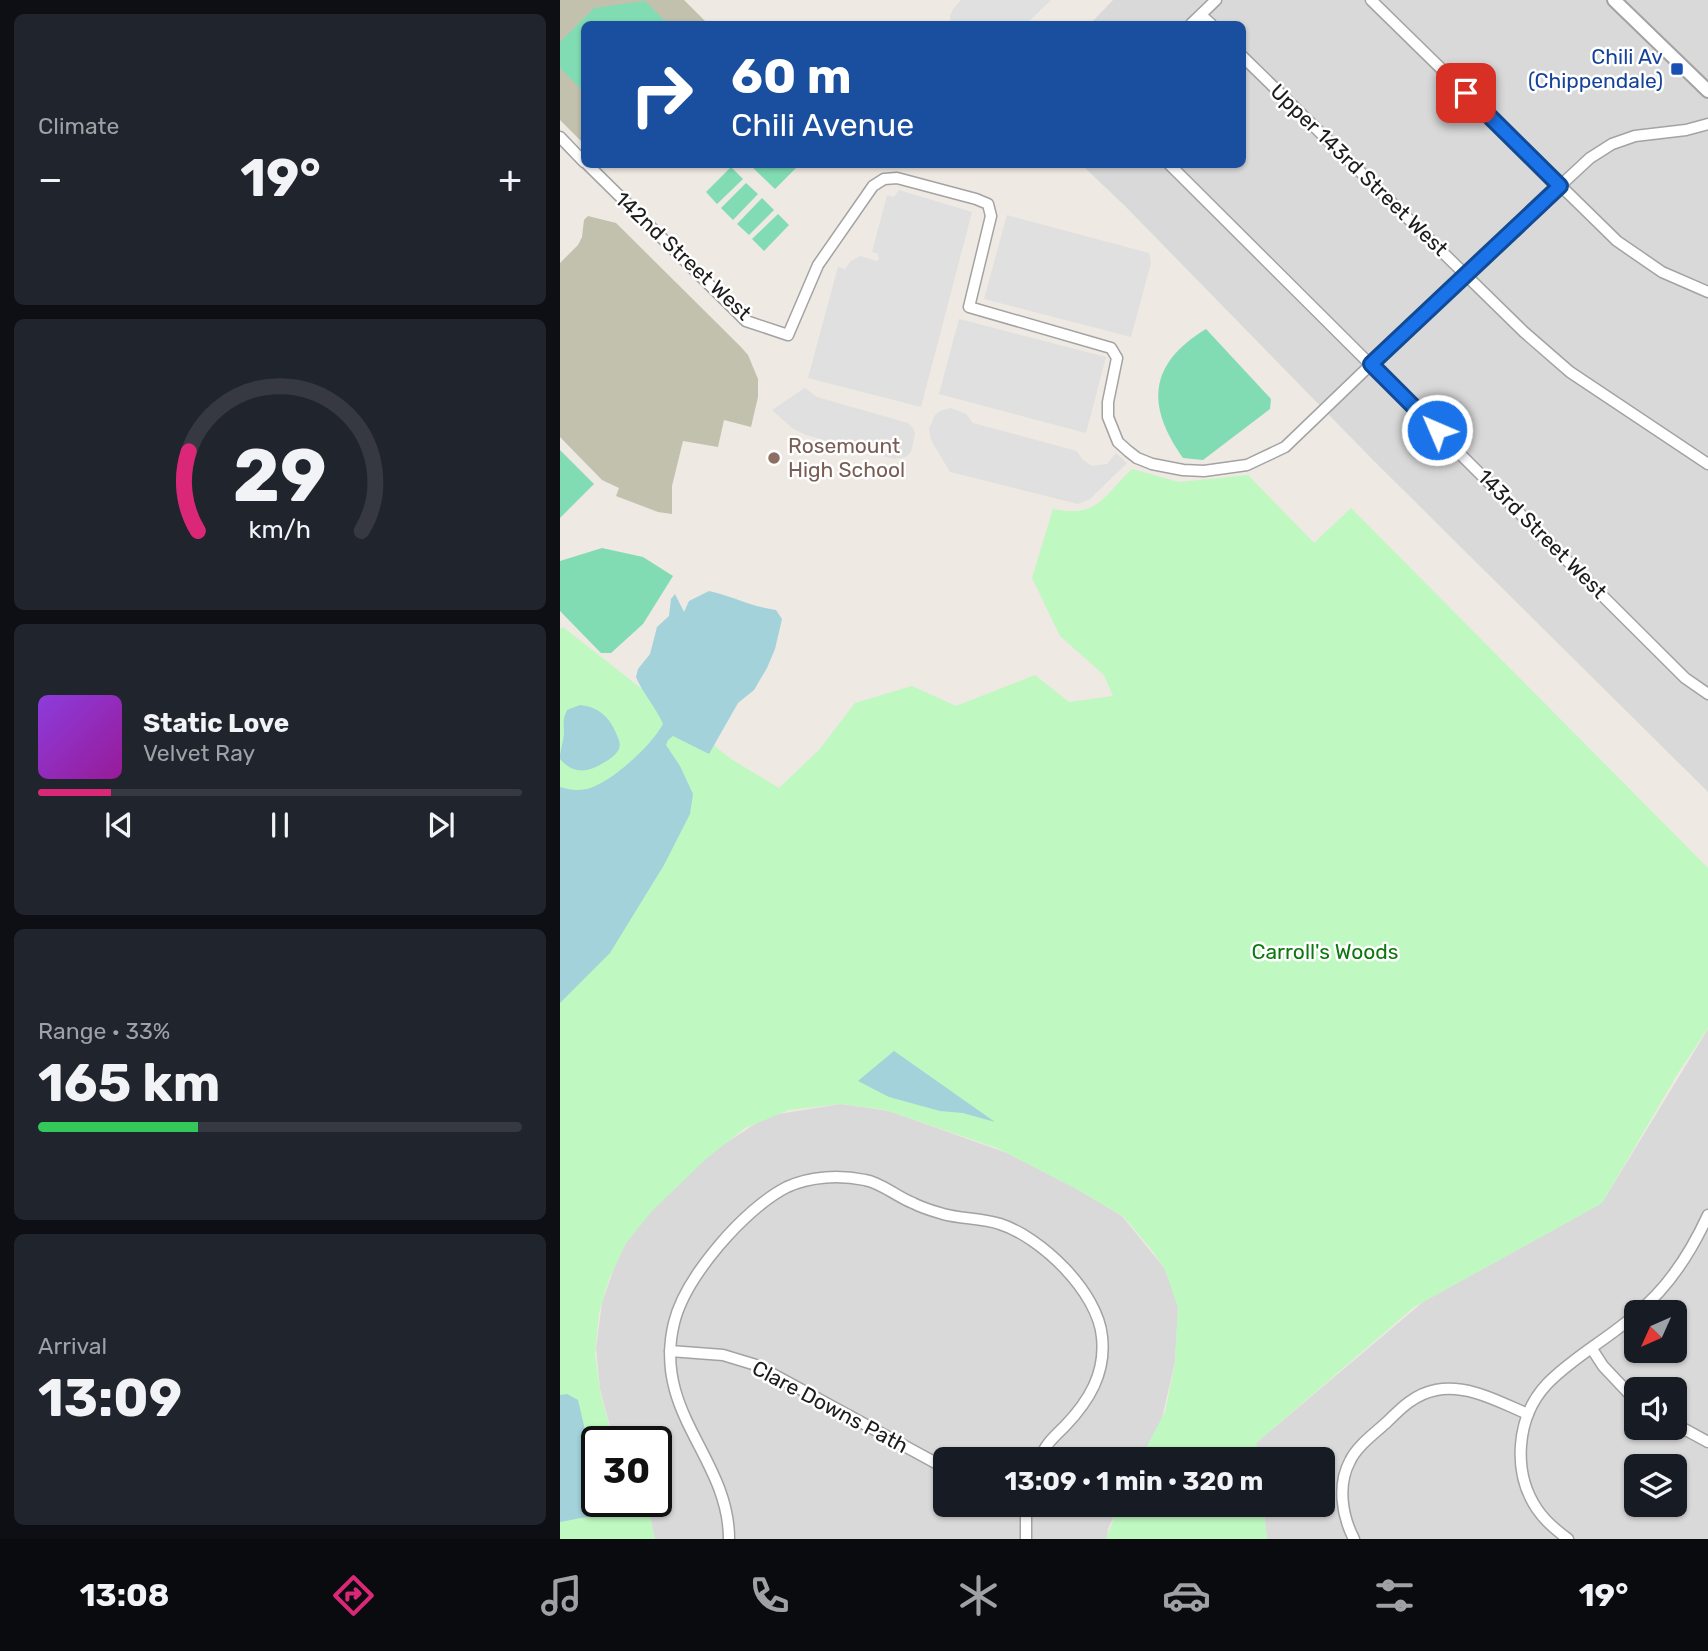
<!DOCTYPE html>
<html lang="en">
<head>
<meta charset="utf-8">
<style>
  :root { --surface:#171b24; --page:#20242c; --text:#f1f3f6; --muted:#9ea1a6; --line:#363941; --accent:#db2777 }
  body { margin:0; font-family:Rubik,sans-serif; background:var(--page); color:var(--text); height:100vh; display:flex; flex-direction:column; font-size:26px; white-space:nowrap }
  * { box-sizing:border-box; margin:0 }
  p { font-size:23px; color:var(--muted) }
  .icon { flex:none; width:38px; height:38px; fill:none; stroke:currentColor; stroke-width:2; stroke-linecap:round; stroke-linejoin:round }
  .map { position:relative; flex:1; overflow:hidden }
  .sheet { display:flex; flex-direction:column; gap:14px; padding:14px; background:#0d0f14; width:560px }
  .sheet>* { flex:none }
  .top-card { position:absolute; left:21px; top:21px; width:665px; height:147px; border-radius:10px; box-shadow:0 2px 5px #0004; background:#1a4fa0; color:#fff; overflow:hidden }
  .needle { width:46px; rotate:225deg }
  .fabs { position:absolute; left:1064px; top:1300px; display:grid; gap:14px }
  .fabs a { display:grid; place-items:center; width:63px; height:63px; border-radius:10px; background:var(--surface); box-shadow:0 2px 5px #0004; font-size:35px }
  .speed { position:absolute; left:21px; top:1426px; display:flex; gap:14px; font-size:35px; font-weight:700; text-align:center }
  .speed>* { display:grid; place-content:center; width:91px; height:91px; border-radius:50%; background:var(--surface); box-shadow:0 2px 5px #0004; line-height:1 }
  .speed .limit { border:4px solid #111; border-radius:10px; background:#fff; color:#111 }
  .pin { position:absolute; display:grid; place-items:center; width:60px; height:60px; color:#fff; margin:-30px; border-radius:14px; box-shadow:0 4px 10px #0006 }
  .me { position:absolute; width:77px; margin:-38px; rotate:315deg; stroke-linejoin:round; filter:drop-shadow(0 0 5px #0008) }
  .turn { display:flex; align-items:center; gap:24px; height:147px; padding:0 35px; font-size:32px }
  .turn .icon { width:91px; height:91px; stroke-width:2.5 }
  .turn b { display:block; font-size:49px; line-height:60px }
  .big { font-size:52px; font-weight:700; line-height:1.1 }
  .sheet .tile { flex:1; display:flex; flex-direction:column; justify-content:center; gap:10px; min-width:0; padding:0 24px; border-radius:10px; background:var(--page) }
  .sheet .dial { align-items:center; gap:0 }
  .dial svg { height:182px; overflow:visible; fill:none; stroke:var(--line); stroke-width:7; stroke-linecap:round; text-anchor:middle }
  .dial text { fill:var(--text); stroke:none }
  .song { display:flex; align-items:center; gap:21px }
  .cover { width:84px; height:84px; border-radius:10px; background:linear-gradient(135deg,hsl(270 70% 55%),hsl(300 70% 35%)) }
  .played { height:7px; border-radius:4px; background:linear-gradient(90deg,var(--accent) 15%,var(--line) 15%) }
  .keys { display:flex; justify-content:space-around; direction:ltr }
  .heat { display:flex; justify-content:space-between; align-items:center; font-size:38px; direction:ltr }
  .charge { height:10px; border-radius:5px; background:linear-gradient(90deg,#34c759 33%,var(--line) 0) }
  .trip { position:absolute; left:373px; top:1447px; width:402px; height:70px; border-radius:10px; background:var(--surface); box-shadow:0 2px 5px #0004; font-weight:700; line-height:70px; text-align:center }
  .menu { display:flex; height:112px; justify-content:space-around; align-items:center; background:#090b0e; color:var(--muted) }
  .menu .icon { width:49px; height:49px }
  .menu .on { color:var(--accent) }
  .menu b { font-size:32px; color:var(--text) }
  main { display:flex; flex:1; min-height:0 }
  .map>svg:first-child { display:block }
  .residential { fill:#dad9d9; fill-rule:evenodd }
  .construction { fill:#c2c1ae }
  .park { fill:#bff8c0 }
  .pitch { fill:#81dcb3 }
  .parking { fill:#e0e0e0 }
  .water { fill:#a3d2db }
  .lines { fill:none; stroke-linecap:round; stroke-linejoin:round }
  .minor-casing { stroke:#a3a3a3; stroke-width:13 }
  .tertiary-casing { stroke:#a3a3a3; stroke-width:16 }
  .minor { stroke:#fff; stroke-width:10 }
  .tertiary { stroke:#fff; stroke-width:12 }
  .route-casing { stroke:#114b97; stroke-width:18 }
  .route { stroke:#1a73e8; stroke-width:12 }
  .transit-dot { fill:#1a4fb4; stroke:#fff; stroke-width:2.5 }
  .education-dot { fill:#8d6e63; stroke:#fff; stroke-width:2.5 }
  .labels { text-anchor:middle; stroke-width:5; stroke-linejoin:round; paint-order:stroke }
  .transit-label { font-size:21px; fill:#164399; stroke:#fff; text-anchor:end }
  .street-label { font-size:21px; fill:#1c1c1c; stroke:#fff }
  .education-label { font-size:21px; fill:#785e54; stroke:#fff; text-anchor:start }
  .park-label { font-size:21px; fill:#0d780f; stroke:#fff }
</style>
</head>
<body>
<main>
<section class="sheet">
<div class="tile"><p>Climate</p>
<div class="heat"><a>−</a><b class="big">19°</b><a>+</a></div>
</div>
<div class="tile dial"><svg viewBox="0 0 100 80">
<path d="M14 69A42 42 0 1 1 86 69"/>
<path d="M14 69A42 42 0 0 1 10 34" stroke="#db2777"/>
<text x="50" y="56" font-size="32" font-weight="700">29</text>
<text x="50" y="72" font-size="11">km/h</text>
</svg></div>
<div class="tile">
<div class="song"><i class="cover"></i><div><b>Static Love</b><p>Velvet Ray</p></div></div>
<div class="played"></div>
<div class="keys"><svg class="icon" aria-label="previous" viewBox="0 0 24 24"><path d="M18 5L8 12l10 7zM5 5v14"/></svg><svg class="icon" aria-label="pause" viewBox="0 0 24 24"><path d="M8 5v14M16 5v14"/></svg><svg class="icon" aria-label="next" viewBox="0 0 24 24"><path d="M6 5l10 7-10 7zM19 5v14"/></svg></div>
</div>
<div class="tile"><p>Range · 33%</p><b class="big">165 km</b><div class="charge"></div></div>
<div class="tile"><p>Arrival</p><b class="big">13:09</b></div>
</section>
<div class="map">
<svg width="1148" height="1539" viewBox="0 0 1148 1539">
  <rect width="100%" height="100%" fill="#eee9e2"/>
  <g class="residential">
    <polygon points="553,0 1148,0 1148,792 813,460 566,207 522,165 682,164 682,24 530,24"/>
    <path d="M1148,1029V1539H707L703,1505H763V1460L698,1459L696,1443L863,1302L1042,1203ZM1076,1312H1115V1351H1076ZM1076,1390H1115V1428H1076ZM1076,1466H1115V1505H1076Z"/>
    <polygon points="281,1104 329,1111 447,1153 517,1189 562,1216 605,1269 618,1307 615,1362 602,1418 581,1459 385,1460 385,1505 559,1505 548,1529 547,1539 95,1539 90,1517 82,1502 96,1502 96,1442 54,1442 40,1389 36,1348 42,1303 54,1268 66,1243 83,1216 152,1152 195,1124 218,1114"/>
  </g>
  <g class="construction">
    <polygon points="0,0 124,0 148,24 24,24 24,144 0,120"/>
    <polygon points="28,216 56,223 180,346 188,355 198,379 198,397 191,427 164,420 158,447 123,441 112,486 112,514 98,512 56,496 59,488 42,480 0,437 0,263 18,245 22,237 24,220"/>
  </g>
  <g class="park">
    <path d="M572,469L619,482L688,475L754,543L791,508L1148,868V1028L1118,1073L1042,1203L854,1307L696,1443L698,1459H580L605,1412L615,1364L618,1308L605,1269L590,1248L563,1216L511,1186L437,1148L326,1110L281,1104L229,1110L185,1128L146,1159L92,1211L66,1243L49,1279L39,1313L35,1354L41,1396L54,1442H37V1502H82L90,1517L95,1539H0V629L3,627L171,759L219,788L259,750L295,703L352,686L396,706L475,675L509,702L553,696L544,675L500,636L472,578L493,509C539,518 542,497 572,469Z"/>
    <polygon points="559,1505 703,1505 707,1539 546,1539"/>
  </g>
  <g class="pitch">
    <polygon points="85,1 108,24 24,24 24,92 0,68 0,42 34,8"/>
    <polygon points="190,165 239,165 215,189"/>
    <polygon points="171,167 183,179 157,204 146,192"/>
    <polygon points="186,183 198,194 173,220 161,208"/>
    <polygon points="202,198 214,210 189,235 177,224"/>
    <polygon points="218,214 229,225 204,251 192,239"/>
    <path d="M646,329L711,399L710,409L643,460L623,458C586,406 588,364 646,329Z"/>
    <polygon points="0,450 34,484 0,518"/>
    <polygon points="42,548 83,557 113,576 83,624 51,653 41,653 0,611 0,561"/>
  </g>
  <g class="parking">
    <polygon points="401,0 491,0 466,24 391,24 390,16 393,9"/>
    <polygon points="339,190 412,212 361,407 248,378 278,267 285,269 291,261 300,256 317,261 319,259 318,254 312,252 327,195 334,197"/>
    <polygon points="447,215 589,253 591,263 571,337 424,299"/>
    <polygon points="399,319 546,357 526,433 379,394"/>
    <polygon points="245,388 257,397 348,423 353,428 355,434 351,452 345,457 334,459 246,435 232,428 212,410"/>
    <polygon points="391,408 406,414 413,423 517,451 522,459 532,466 547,464 556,453 567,463 530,499 518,504 390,472 371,440 369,429 375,415 380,411"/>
  </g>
  <g class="water">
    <path d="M149,591C172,596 192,607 216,610L222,619L215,649L207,668L194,690L178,703L149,754L113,736L108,740L106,745L120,766L133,794L130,814L104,865L50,953L0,1003V787C10,790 17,791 27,789C51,783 92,745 103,724C96,707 83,694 76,677L78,669L90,654L97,627L109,616L111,599L115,594L124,612L129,601Z"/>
    <path d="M20,705C38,707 49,716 56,733C58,738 61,743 59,749C56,755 49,760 43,763C27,773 13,774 0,759C0,750 3,743 4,734C4,725 2,720 7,710Z"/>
    <polygon points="334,1051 435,1122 403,1113 380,1111 329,1097 298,1081"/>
    <polygon points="7,1394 18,1400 29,1447 28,1455 37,1468 37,1502 51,1502 60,1512 58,1514 47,1513 0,1522 0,1395"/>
  </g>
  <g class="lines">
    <defs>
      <g id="minor">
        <polyline points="811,0 1057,241 1102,272 1148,292"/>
        <polyline points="641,15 651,24"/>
        <polyline points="631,24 656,0"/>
        <polyline points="682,56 964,332 1010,372 1148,464"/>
        <polyline points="0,137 24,162"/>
        <polyline points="27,164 186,321 228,335 258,265 313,186 324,179 337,178 416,199 428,204 431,216 409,307 551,348 557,358 548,402 548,417 558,442 568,451 577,458 592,464 623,470 644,471 687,465 725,447 905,274 1030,158 1052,144 1075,136 1126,130 1148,124"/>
        <polyline points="609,164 1125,678 1148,694"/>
        <path d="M1078,1312C1110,1286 1131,1252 1148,1215"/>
        <polyline points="1032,1349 1043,1366 1076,1401"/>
        <polyline points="110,1351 163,1355 196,1365 385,1468"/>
        <polyline points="1115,1424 1148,1442"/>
        <path d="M169,1539C169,1458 92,1413 114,1323C125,1277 185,1208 227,1187C251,1176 280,1175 305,1180C322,1183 337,1197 353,1203C362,1208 373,1211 383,1214C401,1219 422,1218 440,1224C481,1237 538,1292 542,1337C546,1373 529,1401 505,1426C494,1437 484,1445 480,1460"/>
        <polyline points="466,1539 466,1505"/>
        <path d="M794,1539C782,1516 777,1485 790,1461C797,1446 815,1433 827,1422C841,1408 855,1394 876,1390C908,1384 939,1402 968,1414"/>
        <path d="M1008,1539C997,1531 985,1521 977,1509C952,1472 956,1417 987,1384C1013,1357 1048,1339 1076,1314"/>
      </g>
      <polyline id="tertiary" points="1054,0 1148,91"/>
    </defs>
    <use href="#minor" class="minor-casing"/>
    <use href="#tertiary" class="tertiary-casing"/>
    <use href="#minor" class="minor"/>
    <use href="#tertiary" class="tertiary"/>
  </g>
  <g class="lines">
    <defs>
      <polyline id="route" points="877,430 811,364 1000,186 906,93"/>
    </defs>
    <use href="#route" class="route-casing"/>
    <use href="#route" class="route"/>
  </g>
  <rect class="transit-dot" x="1110" y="62" width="14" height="14" rx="3.5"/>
  <circle class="education-dot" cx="214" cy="458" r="7"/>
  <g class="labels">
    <g class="transit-label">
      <text x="1103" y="64">Chili Av<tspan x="1103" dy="24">(Chippendale)</tspan></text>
    </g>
    <g class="street-label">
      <text transform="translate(799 170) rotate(44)" y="7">Upper 143rd Street West</text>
      <text transform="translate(123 256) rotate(43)" y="7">142nd Street West</text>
      <text transform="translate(982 534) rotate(45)" y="7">143rd Street West</text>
      <text transform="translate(270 1407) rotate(28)" y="7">Clare Downs Path</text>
    </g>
    <g class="education-label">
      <text x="228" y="453">Rosemount<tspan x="228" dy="24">High School</tspan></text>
    </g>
    <g class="park-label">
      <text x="765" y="959">Carroll's Woods</text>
    </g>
  </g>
</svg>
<div class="fabs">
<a><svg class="needle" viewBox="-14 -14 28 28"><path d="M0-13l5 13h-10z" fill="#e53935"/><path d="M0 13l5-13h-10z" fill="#9ea1a6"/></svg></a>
<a><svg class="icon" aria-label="sound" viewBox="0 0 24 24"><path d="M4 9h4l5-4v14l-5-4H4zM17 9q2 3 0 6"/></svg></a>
<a><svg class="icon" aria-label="layers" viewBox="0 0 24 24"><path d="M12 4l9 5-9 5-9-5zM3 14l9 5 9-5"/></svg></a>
</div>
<div class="speed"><div class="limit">30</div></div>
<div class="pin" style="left:906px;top:93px;background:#d93025"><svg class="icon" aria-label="arrive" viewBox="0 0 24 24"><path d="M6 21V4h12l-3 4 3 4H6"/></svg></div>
<svg class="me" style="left:877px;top:430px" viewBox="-20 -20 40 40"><circle r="17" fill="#1a73e8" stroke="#fff" stroke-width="3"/><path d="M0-11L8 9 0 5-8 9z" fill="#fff"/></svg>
<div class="trip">13:09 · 1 min · 320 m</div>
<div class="top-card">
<div class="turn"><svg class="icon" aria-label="right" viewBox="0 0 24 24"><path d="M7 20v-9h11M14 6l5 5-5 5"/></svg><div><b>60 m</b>Chili Avenue</div></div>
</div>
</div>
</main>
<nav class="menu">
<b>13:08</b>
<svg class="icon on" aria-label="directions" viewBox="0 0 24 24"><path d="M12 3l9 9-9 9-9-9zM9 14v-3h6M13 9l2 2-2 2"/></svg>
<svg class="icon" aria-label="music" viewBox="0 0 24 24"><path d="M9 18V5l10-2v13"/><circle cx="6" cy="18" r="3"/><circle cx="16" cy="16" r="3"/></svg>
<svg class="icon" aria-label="phone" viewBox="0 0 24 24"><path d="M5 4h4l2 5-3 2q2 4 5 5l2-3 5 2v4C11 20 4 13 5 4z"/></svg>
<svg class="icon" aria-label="climate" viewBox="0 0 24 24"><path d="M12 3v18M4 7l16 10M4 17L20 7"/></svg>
<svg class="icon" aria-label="car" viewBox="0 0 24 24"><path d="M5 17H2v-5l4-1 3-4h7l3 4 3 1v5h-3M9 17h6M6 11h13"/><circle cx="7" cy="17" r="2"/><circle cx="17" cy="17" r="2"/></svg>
<svg class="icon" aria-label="filters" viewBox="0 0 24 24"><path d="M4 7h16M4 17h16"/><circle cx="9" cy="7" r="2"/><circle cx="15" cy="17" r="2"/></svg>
<b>19°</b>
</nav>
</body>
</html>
